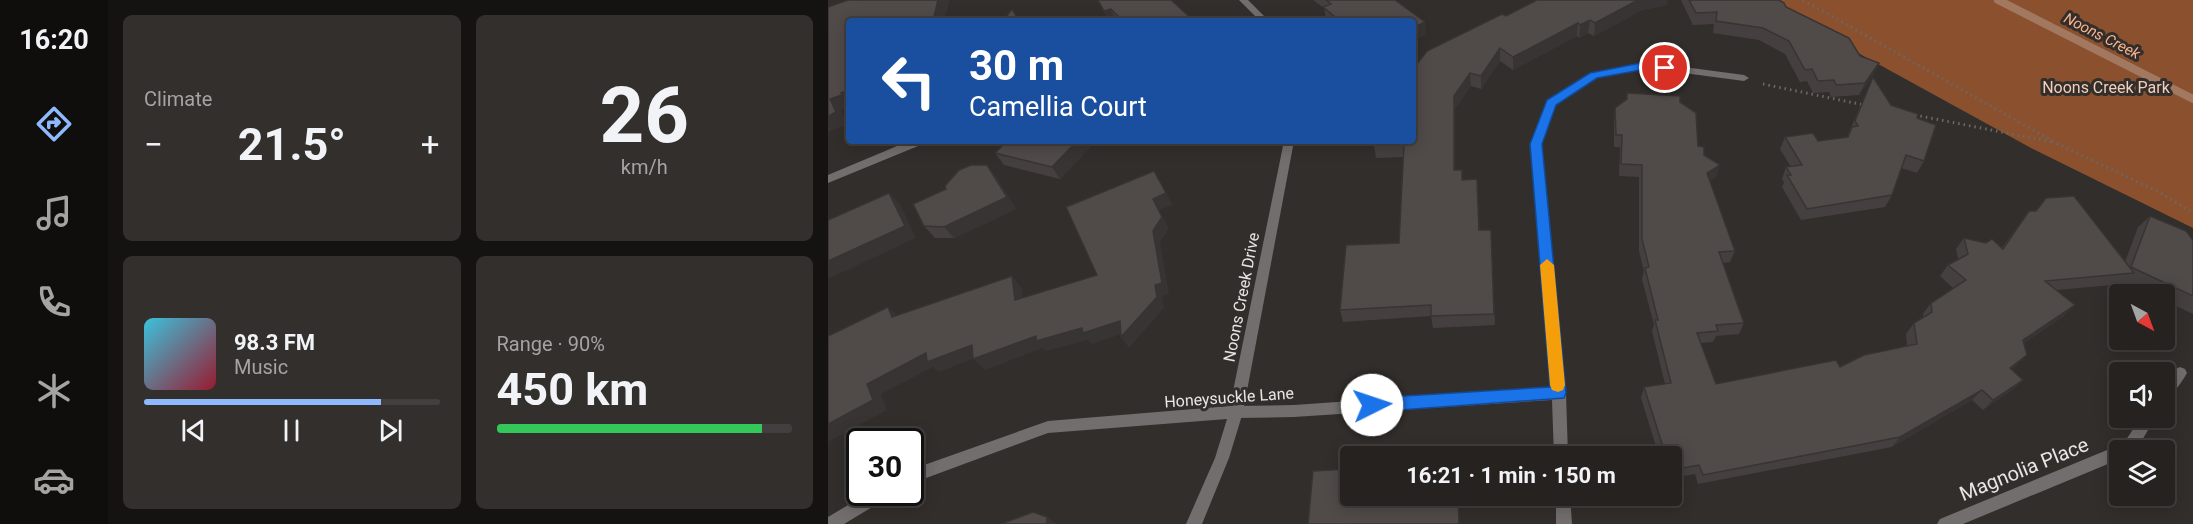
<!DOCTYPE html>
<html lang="en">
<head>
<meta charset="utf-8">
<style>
  :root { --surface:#262220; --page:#322f2d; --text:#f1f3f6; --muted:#a4a4a5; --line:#423f3e; --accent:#8eb9fc }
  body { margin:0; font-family:Roboto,sans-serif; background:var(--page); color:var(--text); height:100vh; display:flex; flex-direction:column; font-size:22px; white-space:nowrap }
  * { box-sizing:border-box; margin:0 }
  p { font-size:20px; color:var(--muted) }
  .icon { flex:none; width:33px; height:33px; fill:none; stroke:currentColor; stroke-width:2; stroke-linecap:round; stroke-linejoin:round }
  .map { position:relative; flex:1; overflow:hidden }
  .sheet { display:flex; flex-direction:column; gap:15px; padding:15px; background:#151312; width:720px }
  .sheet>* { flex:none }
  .guide { position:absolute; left:18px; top:18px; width:570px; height:126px; border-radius:6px; box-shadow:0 3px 15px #0003,0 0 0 2px var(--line); background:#1a4fa0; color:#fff; overflow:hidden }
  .needle { width:39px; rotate:139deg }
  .tools { position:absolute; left:1281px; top:284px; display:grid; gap:12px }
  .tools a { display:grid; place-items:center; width:66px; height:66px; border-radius:6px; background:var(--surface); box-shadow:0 3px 15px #0003,0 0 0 2px var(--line); font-size:30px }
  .speed { position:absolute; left:18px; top:428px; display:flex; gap:12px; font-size:30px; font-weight:700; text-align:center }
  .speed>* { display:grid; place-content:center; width:78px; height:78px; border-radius:50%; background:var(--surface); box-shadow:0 3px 15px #0003,0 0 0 2px var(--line); line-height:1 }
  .speed .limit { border:3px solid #111; border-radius:9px; background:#fff; color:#111 }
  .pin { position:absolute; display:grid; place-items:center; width:51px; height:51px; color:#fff; margin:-26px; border:3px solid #fff; border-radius:50%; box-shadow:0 2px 6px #0007 }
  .me { position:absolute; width:66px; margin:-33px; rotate:86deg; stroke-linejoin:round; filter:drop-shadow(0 0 4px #0008) }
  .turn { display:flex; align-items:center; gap:21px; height:126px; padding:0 24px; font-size:27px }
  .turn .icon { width:78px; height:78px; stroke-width:2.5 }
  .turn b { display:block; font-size:42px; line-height:51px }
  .big { font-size:45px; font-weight:700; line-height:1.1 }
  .sheet .card { flex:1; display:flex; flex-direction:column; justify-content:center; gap:9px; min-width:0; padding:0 21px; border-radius:9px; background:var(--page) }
  .sheet .dial { align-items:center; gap:0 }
  .dial b { font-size:78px; line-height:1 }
  .song { display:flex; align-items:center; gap:18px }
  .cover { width:72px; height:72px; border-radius:9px; background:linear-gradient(135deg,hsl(190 70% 55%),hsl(350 70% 35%)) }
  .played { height:6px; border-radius:3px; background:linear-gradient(90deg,var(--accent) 80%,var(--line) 80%) }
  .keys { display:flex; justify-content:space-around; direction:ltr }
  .heat { display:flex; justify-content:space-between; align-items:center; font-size:33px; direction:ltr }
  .charge { height:9px; border-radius:4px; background:linear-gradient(90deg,#34c759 90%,var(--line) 0) }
  .sheet .tiles { flex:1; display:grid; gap:15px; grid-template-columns:repeat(2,1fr) }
  .trip { position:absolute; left:512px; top:446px; width:342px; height:60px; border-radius:6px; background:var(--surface); box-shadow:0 3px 15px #0003,0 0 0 2px var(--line); font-weight:700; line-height:60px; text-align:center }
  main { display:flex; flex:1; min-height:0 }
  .tabs { display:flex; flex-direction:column; width:108px; justify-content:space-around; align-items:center; background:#0f0e0d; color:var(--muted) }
  .tabs .icon { width:42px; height:42px }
  .tabs .active { color:var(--accent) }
  .tabs b { font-size:27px; color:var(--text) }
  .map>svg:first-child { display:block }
  .forest { fill:#8b502e }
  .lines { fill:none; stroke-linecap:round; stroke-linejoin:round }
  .stream { stroke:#a27860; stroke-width:8 }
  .path { stroke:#6c6866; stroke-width:3; stroke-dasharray:1.5 4; stroke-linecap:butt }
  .minor { fill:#716e6d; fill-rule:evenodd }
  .tertiary { fill:#716e6d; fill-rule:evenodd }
  .wall { fill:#45403f }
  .shaded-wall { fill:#383433 }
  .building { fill:#504b49; stroke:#383433; stroke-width:1.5 }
  .route { fill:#1a73e8; stroke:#114b97; stroke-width:1.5 }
  .slow { fill:#f59e0b }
  .labels { text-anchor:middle; stroke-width:6; stroke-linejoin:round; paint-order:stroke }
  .far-water-label { font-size:15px; font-style:italic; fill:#fab38c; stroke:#322e2b }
  .park-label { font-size:16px; fill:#f3cfbb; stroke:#322e2b }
  .street-label { font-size:16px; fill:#e8e5e4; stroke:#322e2b }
  .near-street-label { font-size:20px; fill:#e8e5e4; stroke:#322e2b }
</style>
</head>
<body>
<main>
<nav class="tabs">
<b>16:20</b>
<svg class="icon active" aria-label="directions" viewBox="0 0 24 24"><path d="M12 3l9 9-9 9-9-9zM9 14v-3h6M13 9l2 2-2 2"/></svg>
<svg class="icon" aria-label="music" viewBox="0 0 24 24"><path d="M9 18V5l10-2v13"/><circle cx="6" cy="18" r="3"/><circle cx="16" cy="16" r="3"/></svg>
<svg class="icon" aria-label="phone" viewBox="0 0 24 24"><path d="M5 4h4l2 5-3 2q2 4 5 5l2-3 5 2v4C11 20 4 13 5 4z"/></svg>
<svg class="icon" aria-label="climate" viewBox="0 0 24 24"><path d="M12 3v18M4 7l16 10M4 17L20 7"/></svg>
<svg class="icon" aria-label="car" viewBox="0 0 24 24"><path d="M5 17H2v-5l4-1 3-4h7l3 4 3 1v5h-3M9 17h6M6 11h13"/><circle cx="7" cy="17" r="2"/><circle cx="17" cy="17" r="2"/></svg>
</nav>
<section class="sheet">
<div class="tiles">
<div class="card"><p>Climate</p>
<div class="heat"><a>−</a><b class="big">21.5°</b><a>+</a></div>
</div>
<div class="card dial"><b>26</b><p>km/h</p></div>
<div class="card">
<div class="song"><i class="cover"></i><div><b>98.3 FM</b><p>Music</p></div></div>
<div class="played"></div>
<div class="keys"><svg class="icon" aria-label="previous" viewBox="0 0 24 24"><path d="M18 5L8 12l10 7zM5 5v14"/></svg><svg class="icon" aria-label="pause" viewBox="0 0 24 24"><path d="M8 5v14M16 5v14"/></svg><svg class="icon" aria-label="next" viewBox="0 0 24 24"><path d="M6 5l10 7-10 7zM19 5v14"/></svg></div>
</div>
<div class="card"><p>Range · 90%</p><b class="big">450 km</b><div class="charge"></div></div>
</div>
</section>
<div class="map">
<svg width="1365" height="524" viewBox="0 0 1365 524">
  <rect width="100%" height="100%" fill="#322e2b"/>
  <polygon class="forest" points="948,0 1365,0 1365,228 1203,148 990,31"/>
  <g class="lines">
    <polyline class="stream" points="1170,0 1365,99"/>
    <g class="path">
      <polyline points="975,0 1228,143 1331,192 1365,213"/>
      <polyline points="935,84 1036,105"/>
      <polyline points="1087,115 1224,142"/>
    </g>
    <g class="minor">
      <polygon points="818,62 916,75 921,78 916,81 818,68 769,77 727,105 713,144 738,393 740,456 726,456 724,400 466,417 408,418 403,416 401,412 403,408 408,406 466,405 724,387 703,144 719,101 763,73"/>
      <polygon points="81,141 96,141 95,144 0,183 0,175"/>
      <path d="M1352,367L1357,369L1359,373C1354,382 1345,395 1336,399C1336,385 1337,373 1352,367Z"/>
      <polygon points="1313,417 1328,417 1308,450 1292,450 1292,459 1135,524 1109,524 1112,519 1296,443"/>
      <polygon points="728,495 742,495 744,524 728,524"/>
    </g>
    <g class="tertiary">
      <polygon points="411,0 420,0 441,21 432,21"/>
      <polygon points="456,141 466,141 415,412 401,458 374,524 358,524 387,458 399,419 220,433 82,484 82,470 220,421 402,406"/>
      <polygon points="42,492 63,492 61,497 16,524 0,524 0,517"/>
    </g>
  </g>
  <g class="wall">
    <polygon points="270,0 366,21 281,21"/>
    <polygon points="485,0 567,0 598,34 585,41 585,21 500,21 498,19 496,8"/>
    <polygon points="853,0 951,0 958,7 1045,75 1031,95 1003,97 1001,92 985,93 979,81 972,82 957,54 931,40 885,33 886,24 865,25"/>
    <polygon points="839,5 814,10 766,36 760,33 751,38 749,36 685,70 672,61 653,89 643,86 627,109 627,170 634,180 651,230 663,230 667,325 605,328 603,316 515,322 512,310 571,243 575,157 548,158 546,145 678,16"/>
    <polygon points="1045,77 1063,105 1089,118 1096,161 1089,173 1073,168 1064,195 1057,207 973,220 954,187 956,183 954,179 958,167 963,167 952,149 957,137 990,141 1019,137"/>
    <polygon points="799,93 852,102 870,146 876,155 888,177 882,181 907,251 902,262 895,263 916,323 911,334 888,336 885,342 873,343 888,384 1012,367 1079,346 1078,334 1086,323 1095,318 1095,314 1103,303 1126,289 1112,276 1120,265 1130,259 1128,249 1136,238 1174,248 1192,223 1201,211 1208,211 1218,198 1297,262 1310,227 1322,216 1365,240 1365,314 1336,300 1336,294 1323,294 1297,282 1294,284 1229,290 1236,316 1196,343 1199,355 1183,369 1195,380 1184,390 1155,410 1144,400 1064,447 870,484 867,474 845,478 843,471 843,456 831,456 813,398 816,387 837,384 824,331 826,325 814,279 816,271 811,251 811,177 791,176 792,147 786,147 786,121 787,108 798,100"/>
    <polygon points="268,141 232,179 176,165 167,153"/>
    <polygon points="168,177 188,209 126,238 107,238 96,226"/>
  </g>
  <g class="shaded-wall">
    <polygon points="110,0 122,0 116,21 105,21"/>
    <polygon points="810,0 840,0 839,5 814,10 766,36 767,23"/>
    <polygon points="283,9 288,21 281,21 276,11"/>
    <polygon points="762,20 760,33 751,38 752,25"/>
    <polygon points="597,22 598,34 585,41 585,28"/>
    <polygon points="750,23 749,36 685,70 685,57"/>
    <polygon points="672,48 672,61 653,89 653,76"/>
    <polygon points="1051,63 1045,75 1031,95 1037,83"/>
    <polygon points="642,73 643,86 627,109 627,183 626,170 626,96"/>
    <polygon points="21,90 21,108 13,111 20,124 0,132 0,116 2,99 13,93"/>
    <polygon points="249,141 268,141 232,179 224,167"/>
    <polygon points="159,165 168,177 188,209 126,238 116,227"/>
    <polygon points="892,165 888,177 876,185 879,173"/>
    <polygon points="61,193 72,204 88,238 0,279 0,261"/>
    <polygon points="338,193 345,205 331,210 341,229 332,242 341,294 334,296 336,308 301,348 293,337 297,333 264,344 260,340 218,351 215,348 157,370 145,359 111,372 105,367 53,394 59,410 0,442 0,424 39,384 98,353 144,345 327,285 325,199"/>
    <polygon points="184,276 193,287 197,311 187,300"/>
    <polygon points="1247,305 1236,316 1185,351 1195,340"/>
    <polygon points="60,307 72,318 64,317"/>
    <polygon points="1199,355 1188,366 1171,378 1182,368"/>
    <polygon points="1195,380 1184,390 1155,410 1165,400"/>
    <polygon points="1154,390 1144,400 1064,447 1072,437"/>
    <polygon points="842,448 839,456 833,456 836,450"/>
    <polygon points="630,495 631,495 632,524 631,524"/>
    <polygon points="219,517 229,524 219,524"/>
  </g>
  <g class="building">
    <polygon points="20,0 110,0 105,21 21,21 21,90 13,93 14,95 2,99 8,112 0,116 0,7"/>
    <polygon points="270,0 343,0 366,21 295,21 283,9 276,11"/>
    <polygon points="498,0 567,0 597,22 585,28 585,21 512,21 495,7 503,4"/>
    <polygon points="709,0 810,0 767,23 762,20 752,25 750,23 685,57 672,48 653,76 642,73 626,96 626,170 634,170 634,180 649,179 651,230 663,230 666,314 603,316 603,305 512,310 518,245 571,243 576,144 546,145 546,141 585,141 585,69 599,51 674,14 678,16"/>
    <polygon points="861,0 951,0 956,3 958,7 1021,38 1032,56 1051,63 1037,83 1008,85 1006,80 990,81 984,69 977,70 961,41 935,28 888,21 889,12 868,13"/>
    <polygon points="184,9 191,21 175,21"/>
    <polygon points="1045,77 1063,105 1090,114 1089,118 1108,125 1096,161 1078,155 1064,195 979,209 959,175 963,175 958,167 974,165 957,137 985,133 990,141 1020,137 1024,127 1030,126 1027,121"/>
    <polygon points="799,93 852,96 852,102 868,113 870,146 876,147 876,155 892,165 879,173 907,251 891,252 916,323 888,325 890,331 869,333 888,384 1008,360 1012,367 1036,355 1089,344 1086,323 1104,312 1103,303 1138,280 1120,265 1140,254 1136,238 1158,243 1164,239 1175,249 1201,211 1208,211 1218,198 1246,196 1306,273 1217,281 1247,305 1195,340 1199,355 1182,368 1195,380 1165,400 1154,390 1072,437 875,475 871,465 849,469 842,448 836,450 816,387 843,383 827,320 830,320 817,268 821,267 814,239 814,165 793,164 794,135 788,135 787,108 799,99"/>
    <polygon points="179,141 249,141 224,167 167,153"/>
    <polygon points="143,165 159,165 179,197 116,227 96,226 85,204 118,189 117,186 131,170"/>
    <polygon points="326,171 338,193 325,199 334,217 325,231 334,283 327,285 329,297 293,337 292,321 255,333 254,328 208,341 208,336 145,359 144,345 99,362 98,353 39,384 45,400 0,424 0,336 60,307 64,317 184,276 187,300 269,275 238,207"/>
    <polygon points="61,193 77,226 0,261 0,220"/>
    <polygon points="1322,216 1358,231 1365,240 1365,296 1303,267"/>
    <polygon points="522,469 522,495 630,495 631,524 480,524 485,471"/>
    <polygon points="205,512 219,517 219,524 173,524"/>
  </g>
  <polygon class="route" points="818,62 837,64 843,68 837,71 818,69 769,78 728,105 714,144 738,393 736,398 544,412 539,410 537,405 539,400 544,398 722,387 702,144 719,100 762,73"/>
  <polygon class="slow" points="719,259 726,265 737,385 735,390 730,392 724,390 722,385 712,265"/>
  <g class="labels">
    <g class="far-water-label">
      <text transform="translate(1274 36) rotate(27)" y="5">Noons Creek</text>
    </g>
    <g class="park-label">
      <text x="1278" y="93">Noons Creek Park</text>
    </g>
    <g class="street-label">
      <text transform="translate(413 297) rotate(-79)" y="6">Noons Creek Drive</text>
      <text transform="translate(401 397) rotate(-4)" y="6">Honeysuckle Lane</text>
    </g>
    <g class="near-street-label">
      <text transform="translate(1196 469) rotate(-22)" y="7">Magnolia Place</text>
    </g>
  </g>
</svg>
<div class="tools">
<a><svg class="needle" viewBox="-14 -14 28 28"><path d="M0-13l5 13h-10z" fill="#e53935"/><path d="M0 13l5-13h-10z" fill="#a4a4a5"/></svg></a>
<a><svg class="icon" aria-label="sound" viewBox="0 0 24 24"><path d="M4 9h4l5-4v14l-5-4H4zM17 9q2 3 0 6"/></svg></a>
<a><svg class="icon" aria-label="layers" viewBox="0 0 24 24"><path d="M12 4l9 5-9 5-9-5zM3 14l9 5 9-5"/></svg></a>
</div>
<div class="speed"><div class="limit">30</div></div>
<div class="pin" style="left:837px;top:68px;background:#d93025"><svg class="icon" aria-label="arrive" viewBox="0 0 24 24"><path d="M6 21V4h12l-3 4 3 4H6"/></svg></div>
<svg class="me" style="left:544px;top:405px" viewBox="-20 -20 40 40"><circle r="19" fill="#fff"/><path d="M0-13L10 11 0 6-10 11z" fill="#1a73e8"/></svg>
<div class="trip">16:21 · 1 min · 150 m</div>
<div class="guide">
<div class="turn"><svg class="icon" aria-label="left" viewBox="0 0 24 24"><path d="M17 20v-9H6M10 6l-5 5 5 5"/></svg><div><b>30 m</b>Camellia Court</div></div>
</div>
</div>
</main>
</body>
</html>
